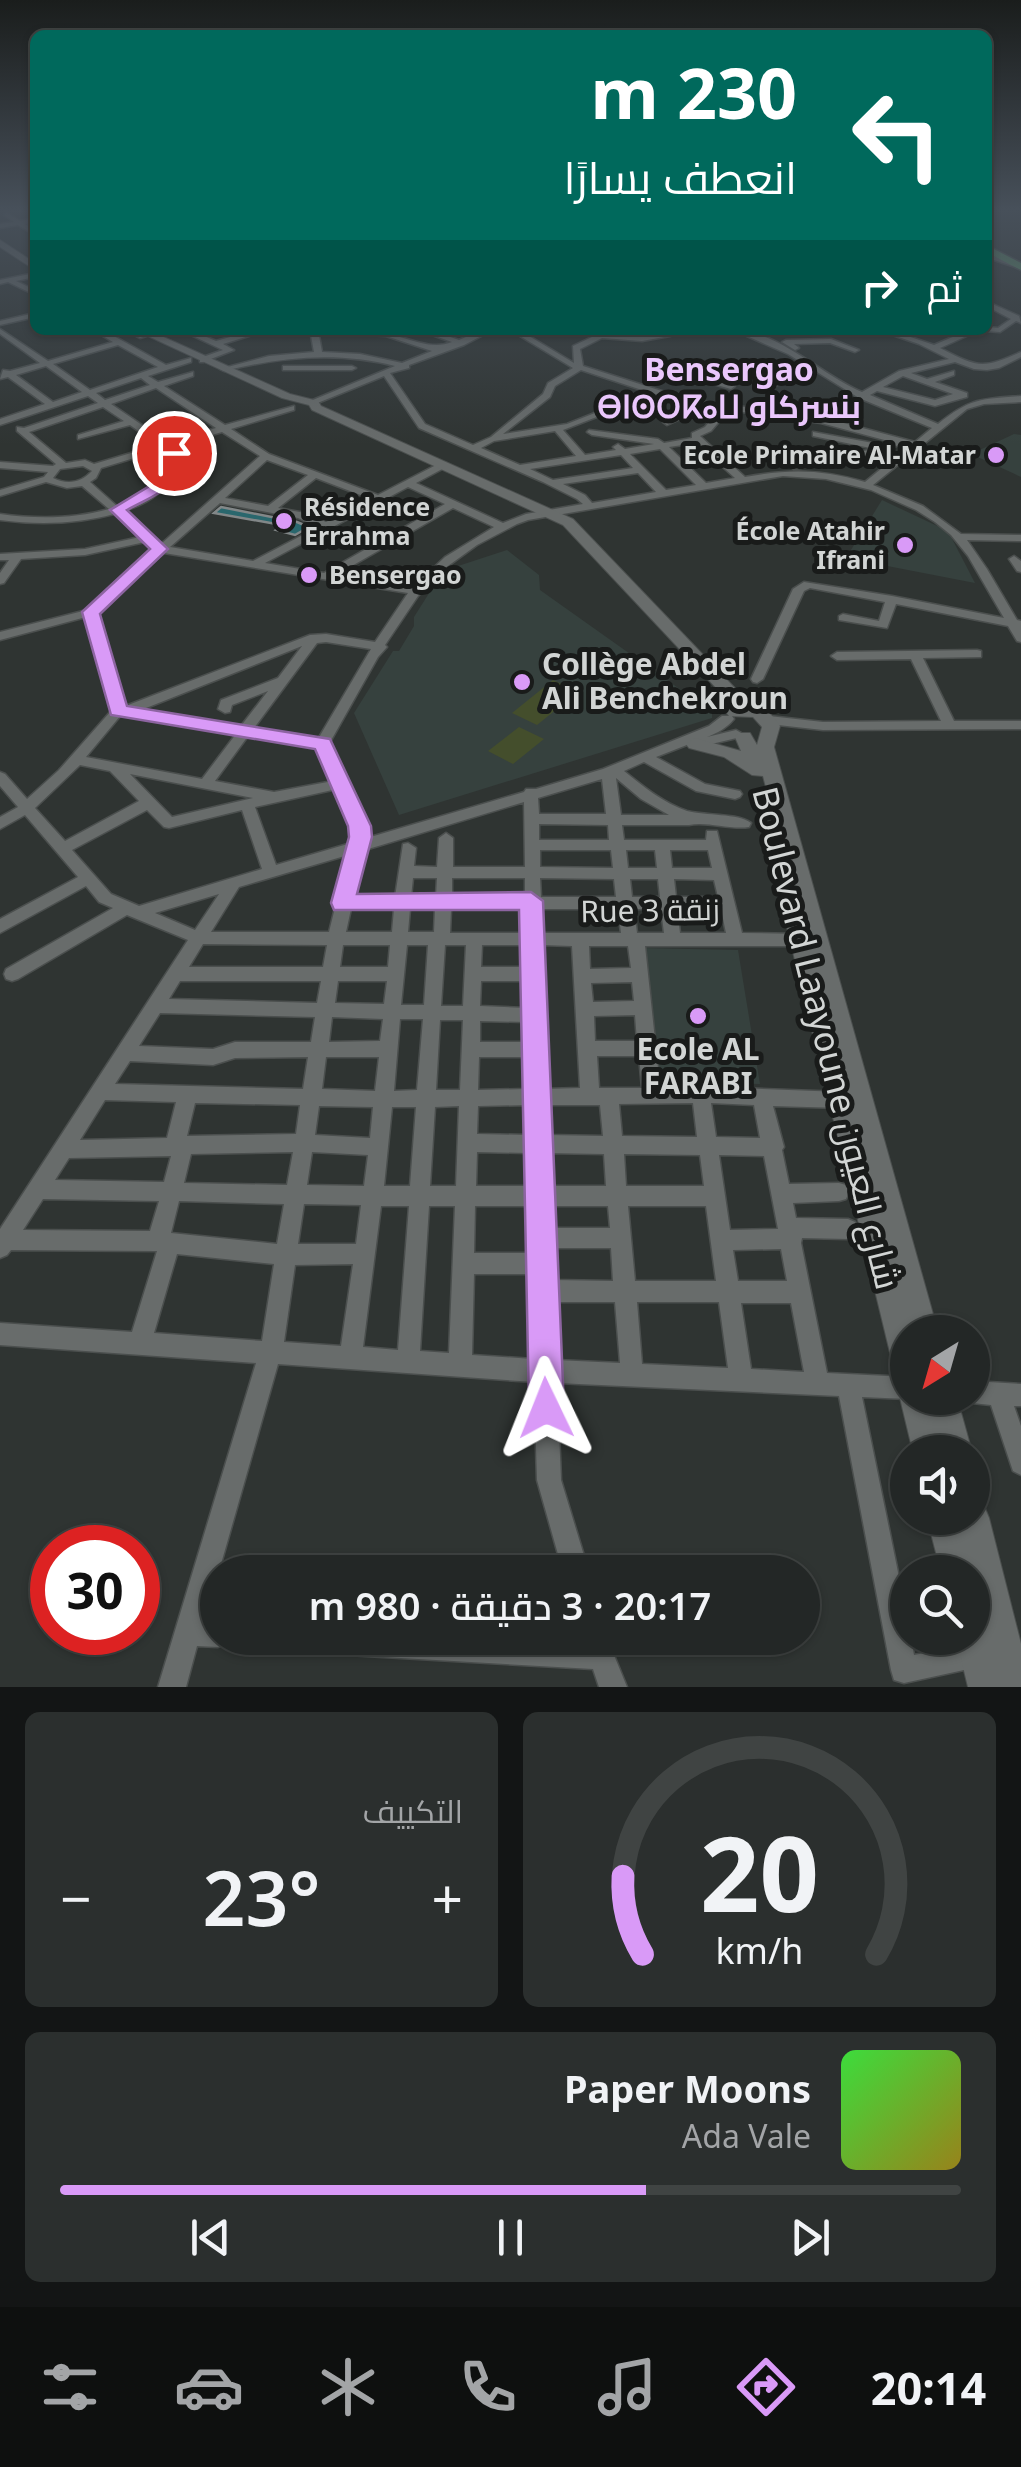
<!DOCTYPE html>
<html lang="ar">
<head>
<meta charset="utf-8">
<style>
  :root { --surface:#232726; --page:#2b2f2e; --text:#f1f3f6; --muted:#a3a5a7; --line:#404443; --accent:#d99af7 }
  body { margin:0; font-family:"Noto Sans",Cairo,"Noto Sans Tifinagh",sans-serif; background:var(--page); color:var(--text); direction:rtl; height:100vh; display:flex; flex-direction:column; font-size:38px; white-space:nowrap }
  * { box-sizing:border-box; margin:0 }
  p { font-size:32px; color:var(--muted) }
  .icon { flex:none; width:55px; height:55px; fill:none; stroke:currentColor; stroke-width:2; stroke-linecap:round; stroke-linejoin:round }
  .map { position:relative; height:1687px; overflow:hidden; direction:ltr }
  .details { display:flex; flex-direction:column; gap:25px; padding:25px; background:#131515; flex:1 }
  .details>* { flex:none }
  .guide { position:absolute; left:30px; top:30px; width:962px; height:305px; border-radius:15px; box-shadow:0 2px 8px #0004,0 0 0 2px var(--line); direction:rtl; background:#00695c; color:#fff; overflow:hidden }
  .needle { width:65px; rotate:217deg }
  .fabs { position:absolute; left:890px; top:1315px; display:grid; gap:20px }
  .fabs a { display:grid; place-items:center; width:100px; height:100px; border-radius:50%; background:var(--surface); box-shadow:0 2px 8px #0004,0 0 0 2px var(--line); font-size:50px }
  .speed { position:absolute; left:30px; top:1525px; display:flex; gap:20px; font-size:50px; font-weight:700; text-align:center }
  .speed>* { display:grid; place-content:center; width:130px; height:130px; border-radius:50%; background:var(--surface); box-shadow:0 2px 8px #0004,0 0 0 2px var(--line); line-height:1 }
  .speed .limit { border:15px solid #d22; background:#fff; color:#111 }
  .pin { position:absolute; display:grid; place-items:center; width:85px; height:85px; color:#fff; margin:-42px; border:5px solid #fff; border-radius:50%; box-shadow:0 2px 10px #0007 }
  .me { position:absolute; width:110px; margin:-55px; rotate:358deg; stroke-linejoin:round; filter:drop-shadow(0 0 8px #0008) }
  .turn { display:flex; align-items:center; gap:35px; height:210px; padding:0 30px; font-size:45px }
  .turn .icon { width:130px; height:130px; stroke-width:2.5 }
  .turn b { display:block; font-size:70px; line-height:85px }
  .then { display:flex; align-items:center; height:95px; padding:0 30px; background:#0003; gap:20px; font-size:38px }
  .big { font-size:75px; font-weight:600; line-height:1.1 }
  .details .card { flex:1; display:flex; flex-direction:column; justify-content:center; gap:15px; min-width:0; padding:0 35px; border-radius:15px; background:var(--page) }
  .details .dial { align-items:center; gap:0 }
  .dial svg { height:260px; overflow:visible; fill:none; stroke:var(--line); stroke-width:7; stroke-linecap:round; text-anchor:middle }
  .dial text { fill:var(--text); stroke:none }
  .song { display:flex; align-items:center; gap:30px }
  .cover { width:120px; height:120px; border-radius:15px; background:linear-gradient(135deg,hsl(120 70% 55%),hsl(50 70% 35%)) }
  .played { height:10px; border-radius:5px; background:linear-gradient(90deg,var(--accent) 65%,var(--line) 65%) }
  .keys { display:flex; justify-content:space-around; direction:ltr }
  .heat { display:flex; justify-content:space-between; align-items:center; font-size:55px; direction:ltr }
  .details .tiles { flex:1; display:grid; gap:25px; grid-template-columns:1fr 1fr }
  .card:last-child { grid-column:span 2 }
  .trip { position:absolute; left:200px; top:1555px; width:620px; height:100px; border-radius:50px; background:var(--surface); box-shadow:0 2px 8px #0004,0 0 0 2px var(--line); font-weight:600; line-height:100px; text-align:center; direction:rtl }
  .dock { display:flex; height:160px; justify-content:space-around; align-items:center; background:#0e100f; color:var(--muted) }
  .dock .icon { width:70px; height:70px }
  .dock .current { color:var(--accent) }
  .dock b { font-size:45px; color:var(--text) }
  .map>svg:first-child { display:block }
  .built { fill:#36413e }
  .green { fill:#444e2c }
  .building { fill:#2a676d; stroke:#828788; stroke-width:2.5 }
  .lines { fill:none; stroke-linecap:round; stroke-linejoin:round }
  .street-casing { stroke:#4b4f4e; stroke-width:3 }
  .secondary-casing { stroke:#4b4f4e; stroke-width:2 }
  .primary-casing { stroke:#4b4f4e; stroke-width:3 }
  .street { fill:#686c6b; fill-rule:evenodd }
  .secondary { fill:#686c6b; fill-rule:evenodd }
  .primary { fill:#5e9a6d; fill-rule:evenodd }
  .route { fill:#d99af7; stroke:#8d64a1; stroke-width:2.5 }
  .poi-dot { fill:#d99af7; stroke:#191b1a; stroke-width:4 }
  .labels { text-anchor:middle; stroke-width:10; stroke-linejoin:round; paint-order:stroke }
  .far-poi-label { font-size:25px; font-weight:bold; fill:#d2d5d4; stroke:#191b1a; text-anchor:end }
  .poi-label { font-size:30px; font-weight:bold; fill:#d2d5d4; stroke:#191b1a; text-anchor:start }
  .street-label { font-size:30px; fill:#d2d5d4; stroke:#191b1a }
  .far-district-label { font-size:32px; font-weight:bold; fill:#eac7fc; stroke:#191b1a }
  .near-street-label { font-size:35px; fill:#d2d5d4; stroke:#191b1a }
</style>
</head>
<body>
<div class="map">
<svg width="1021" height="1687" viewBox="0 0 1021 1687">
  <rect width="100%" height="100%" fill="#2f3432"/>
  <g class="built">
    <polygon points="1014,434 1021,435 1021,477 971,454"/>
    <polygon points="882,500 948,531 975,583 846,558"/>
    <polygon points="507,550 539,575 540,590 712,712 712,718 399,815 354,713 393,651 399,651 414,626 414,617 438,579 458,566"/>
    <polygon points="641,948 738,950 760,1084 654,1082"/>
  </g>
  <g class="green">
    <polygon points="553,680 578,692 537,725 512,713"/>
    <polygon points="519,727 544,739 513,764 488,751"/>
  </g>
  <polygon class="building" points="221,507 297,522 309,527 295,535 276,530 282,525 214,513"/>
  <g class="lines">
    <defs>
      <g id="street">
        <polygon points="6,212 20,221 35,218 35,222 25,224 35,230 35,235 18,225 0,228 0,224 14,222 4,215"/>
        <polygon points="988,254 1021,265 1021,269 988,258"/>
        <polygon points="35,273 35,277 16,281 35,290 35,295 8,282 0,284 0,280"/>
        <polygon points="988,302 1019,316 1021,323 1016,321 1000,332 985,331 988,327 998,328 1011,319 988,307"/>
        <polygon points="35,313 35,317 0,325 0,321"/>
        <path d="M0,329L48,361L113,342L93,330H103L166,365L191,358V362L148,376L158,382L193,372V376L164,386L225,425L294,406V410L231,429L269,454L378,495L440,463H446V467L416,483L503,523L526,514L583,504L577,499L543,482L419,428L384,376L315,404L308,402L395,366C337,351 281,357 224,371L220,369L269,356L314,352L310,330H318L322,352L360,354L402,363L432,351L386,336L368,335V331C396,330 426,353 452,342L418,330H430L459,340L482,330H493L464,345L409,365V368L390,373L425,424L473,445L491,437L543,394L548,383L573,368L510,330H519L574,363L573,346L594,336L576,330L630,337L684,330L670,336L642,341L602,338L580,349L583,366L690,400L821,417L915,442L932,428L859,398L817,372L765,389V385L812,369L788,354L733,330C778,330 823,376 862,392L899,371L949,359L919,344L878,330H890L934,345L969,330H980L940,348C979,368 982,369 1021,352V357L999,368L987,370L974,369L955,362L911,373L927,379L954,371V375L935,382L967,393V397L935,406L877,391L870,395L938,424C970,398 981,399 1021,396V402L984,404L967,409L873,485L923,506L961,534L1021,535V541L967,540L987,569L1017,620L1021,621V642L1017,641L1008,626L896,604L887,628L839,620V616L843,614L879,621L885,602L810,588L804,591L763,679L757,683L753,682L751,679L793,589L804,582L892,596L1004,618L968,556L951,535L935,522L916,510L871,490L826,479L783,476L528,520L517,524L477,545L441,571L418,596L385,645L387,647L378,657L329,744L361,811L367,838L524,792L526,789H536L603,769L709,726L722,716H732L734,719C727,728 717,733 707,737L736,730L743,734L741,737L703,746L698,745L697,741L656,757L705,784L740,791L742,794L740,797L735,799L696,791L644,762L624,771C643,786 663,803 687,811C706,816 738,813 751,823L749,827C729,830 707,821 689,825H622L624,840H706L707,831H717L742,933L801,934L807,936L809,940L807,944L801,946H645L660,1087H713L842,1092L849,1094L851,1100L849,1106L842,1108L773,1106L784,1147L782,1150L789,1184L839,1183L846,1185L849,1192L846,1199L839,1201L793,1203L796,1218L848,1219L855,1222L858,1229L855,1236L848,1239L802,1238L801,1243L827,1373L908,1377V1398H913L908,1399L862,1397L908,1621V1638H911L914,1655L978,1643L987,1647L991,1656L987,1665L904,1683L894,1680L891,1670L839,1396L557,1383L561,1480L589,1572H563L537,1480L534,1382L278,1364L205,1620L218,1621V1638H230L227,1643L218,1647L197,1646L186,1687H158L256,1363L0,1345V1323L132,1332L157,1251L11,1250L7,1255L0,1258V1229L188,940L127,915L18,979L12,981L6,979L4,974L6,969L113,908L99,902L86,886L0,933V919L78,877L25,815L0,829V817L18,807L0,786V772L5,774L27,799L59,770L111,711L86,617L0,640V632L87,610L154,550L145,542L85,555L21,559L4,583L0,584V573L9,560H0V554L85,549L140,537L114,514C77,524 38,525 0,520V514C36,519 74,519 109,509L82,486L67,488L46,482L0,496V490L44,477L48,472L0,468V462L53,466L56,464L17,431V427L24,428L98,403L88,396L0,425V419L45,404L8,377L0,379L3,370L10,371L40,363L0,334ZM118,345L158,367L90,390L53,364ZM46,366L82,392L53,402L16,375ZM581,370L648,392L567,424L503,434L550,397L555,386ZM903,376L953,394L935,400L883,387ZM141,378L150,385L105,400L96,393ZM156,388L216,428L167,442L111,404ZM656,394L695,405L664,420L663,422L667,425L706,407L720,409L705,427L692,433V438L664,443L658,439L589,430L587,432L592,435L654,444L625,449L618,444L613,447L616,450L585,455L563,430ZM103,407L124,421L78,435V439L130,425L158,445L94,464L85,460L66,463L29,432ZM729,410L821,423L892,442L884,445L813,432V436L875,449L791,464L789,466L794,469L872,456L901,444L909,446L865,482C821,469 789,469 745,477L700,436L711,431ZM555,431L576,456L520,465L481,448L494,441ZM222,432L260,456L161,544L123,511C152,503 169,488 181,461L171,447ZM696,443L735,478L706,483L669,447ZM164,449L171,461C159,487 145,497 118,507L90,482L96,478L101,468ZM660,449L696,485L666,490L630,454ZM621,455L633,468L553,480L530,469ZM267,460L308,475L268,506L225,498ZM83,466L92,471C81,483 67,485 53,478L60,469ZM638,473L656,492L592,503L585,495L563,484ZM316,478L371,499L326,522L305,513L278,508ZM408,487L445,504L324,573L265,563ZM220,503L298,518L318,527L253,561L170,547ZM453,508L494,527L445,557L413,587L336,575ZM164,553L408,593L375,642L326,634L310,635L123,707L97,613ZM326,642L371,649L318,739L254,728L317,643ZM302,646L278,678L221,700L218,709L225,713L230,712L232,705L268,691L241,726L141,710ZM121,715L126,716L236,734L202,779L86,757ZM248,736L317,747L333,781L274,792L215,781ZM80,765L110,771L139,801L65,841L35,808ZM130,774L253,798L172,817ZM616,778L641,799L669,815H621ZM602,779L606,814H539L538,798ZM337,789C344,806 354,824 351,843L276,865L255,807ZM524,802L525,867H453V838L446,833L439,838L437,867L414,866L416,848L408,843L403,844L395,897H354L365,850ZM147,810L164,827L169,828L242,810L262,869L139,906L111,894L72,850ZM539,824L608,825L609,840H539ZM540,850H611L613,868L540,867ZM626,850H655L657,868H628ZM670,850H708L712,868H672ZM348,855L329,932H211L239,887ZM413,878H437L436,897H411ZM452,878H525V897H452ZM540,878L614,879L616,897H541ZM630,879H658L660,897H632ZM674,879L714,880L718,897H676ZM219,894L195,930L155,913ZM351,909H394L392,932H346ZM410,909H435L434,932H408ZM451,909H525V933H450ZM541,909H618L621,933H542ZM634,909H661L664,933H637ZM677,909H721L726,933H680ZM203,944L327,945L323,967H189ZM343,945H390L388,967H340ZM407,945H428L424,1005H401ZM445,945H466L463,1006H441ZM482,945H525L526,967H481ZM542,945L572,946L580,1088L545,1089ZM589,946H628L631,968L590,969ZM180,981H321L317,1003L169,999ZM338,981H387L384,1004L335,1003ZM481,981H526V1008L480,1006ZM632,982L634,1001L593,1002L591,983ZM160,1013L315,1017L311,1042H235L213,1049L139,1046ZM635,1015L637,1041H595L594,1016ZM332,1017L383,1019L380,1041L329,1042ZM400,1019H423L417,1090L394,1091ZM440,1020H463L460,1090H436ZM480,1021L526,1022V1042H480ZM597,1056H639L642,1088H599ZM308,1057L303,1089L115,1084L130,1061L213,1065L235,1058ZM326,1057H379L375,1091L322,1089ZM479,1057H527V1089L478,1090ZM105,1100L176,1102L167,1138L80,1140ZM195,1103L300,1105L296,1134L187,1136ZM693,1103L697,1137L622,1136L619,1104ZM711,1103L754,1105L760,1138L716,1137ZM527,1105V1135L477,1134L478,1106ZM546,1105H600L603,1136L547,1135ZM319,1106L373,1107L370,1138L315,1135ZM459,1106L456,1186H430L435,1107ZM392,1107H416L410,1186H384ZM293,1152L287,1185L184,1183L191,1154ZM312,1152L368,1155L364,1186L307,1185ZM477,1152L528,1153V1186H476ZM547,1153L604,1154L606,1186H548ZM624,1154L700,1155L704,1186H626ZM719,1155L764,1156L778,1229L730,1230ZM171,1156L164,1182L55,1180L69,1158ZM43,1199L159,1201L150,1231L23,1230ZM179,1201L284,1204L277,1244L171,1233ZM304,1204L361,1205L356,1244H298ZM381,1206H409L398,1350L363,1347ZM429,1206H455L449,1353L420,1351ZM475,1206H528L530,1253H474ZM549,1206H608L610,1228H550ZM628,1206H706L716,1281H635ZM550,1248H611L613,1281L552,1280ZM781,1249L787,1281H738L733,1250ZM177,1254L274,1264L262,1341L154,1333ZM353,1264L341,1346L284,1342L295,1265ZM474,1274H530L533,1359L472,1355ZM553,1302H615L620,1363L556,1360ZM637,1302H719L728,1368L642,1364ZM741,1303H791L804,1372L751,1369Z"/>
        <polygon points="153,330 166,330 140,338 136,336"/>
        <polygon points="180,330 190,330 216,341 251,331 304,330 300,332 252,335 223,344 234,350 203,362 200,362 200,358 223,350"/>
        <polygon points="831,339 859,350 855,352 830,343 794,344 799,348 795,350 782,342 786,340"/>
        <polygon points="689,364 693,366 692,373 735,386 731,389 685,376 685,366"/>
        <polygon points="286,366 352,366 356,368 352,370 283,370 283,366"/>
        <polygon points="1014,556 1021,561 1021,572 1017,571 1009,559"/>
        <polygon points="977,650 981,651 981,657 923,658 954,721 1021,721 1021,729 823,730 769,724 762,720 769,716 823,722 941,721 911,659 837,660 831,656 837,652"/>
        <polygon points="972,1381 1021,1384 1021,1406 1014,1406 1021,1426 1021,1475 1013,1471 991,1405 972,1403 964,1400 963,1398 972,1398"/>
        <polygon points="265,1638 507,1638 582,1642 581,1638 607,1638 627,1687 599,1687 593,1669 278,1651 269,1647"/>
      </g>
      <g id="secondary">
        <polygon points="0,240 35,263 35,270 0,247"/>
        <path d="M135,330H148L290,394L318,401L321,406L573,519L753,707C766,707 773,716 780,726L774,747L938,1332H908V1380L897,1376L893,1365L763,828L766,823L775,822L763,776L752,775L724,757L689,748L686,744L695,738L741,751L735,737L738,733H750L757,745L762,727L753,717L729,716L726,712L734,707L563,525L312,410L309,405L282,398Z"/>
        <polygon points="908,1386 908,1398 957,1398 972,1452 913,1452 900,1398"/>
        <polygon points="972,1502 984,1506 989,1518 1021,1644 1021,1687 968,1687 956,1638 972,1638 972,1616 979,1618 972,1589 972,1572 941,1572 927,1518 972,1518"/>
      </g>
      <polygon id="primary" points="988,246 1021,263 1021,270 988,253"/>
    </defs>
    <use href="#street" class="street-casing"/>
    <use href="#secondary" class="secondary-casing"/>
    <use href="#primary" class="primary-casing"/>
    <use href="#street" class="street"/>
    <use href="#secondary" class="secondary"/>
    <use href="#primary" class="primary"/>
  </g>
  <linearGradient id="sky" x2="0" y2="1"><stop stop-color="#1a1d1c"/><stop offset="0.47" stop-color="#47505a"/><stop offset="1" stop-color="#47505a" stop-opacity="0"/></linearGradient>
  <rect width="1021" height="445" fill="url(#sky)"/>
  <path class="route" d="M168,450L181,453C182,489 155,494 127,510L168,549L100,614L127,706L330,739L371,826L372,837L357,894L531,892L543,901L564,1408L559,1420L546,1425L534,1420L529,1408L519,910H334L331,903L349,837L348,826L315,749L111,715L82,612L150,549L110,510L161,479L167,471Z"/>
  <g class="poi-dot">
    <circle cx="996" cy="455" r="10"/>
    <circle cx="284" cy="521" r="10"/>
    <circle cx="905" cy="545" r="10"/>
    <circle cx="309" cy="575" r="10"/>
    <circle cx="522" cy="682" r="10"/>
    <circle cx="698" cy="1016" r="10"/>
  </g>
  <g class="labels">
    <g class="far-poi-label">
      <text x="976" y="464">Ecole Primaire Al-Matar</text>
      <text x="304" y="516" text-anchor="start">Résidence<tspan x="304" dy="29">Errahma</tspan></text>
      <text x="885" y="540">École Atahir<tspan x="885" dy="29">Ifrani</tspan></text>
      <text x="329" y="584" text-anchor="start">Bensergao</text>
    </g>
    <g class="poi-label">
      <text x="542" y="675">Collège Abdel<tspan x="542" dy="34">Ali Benchekroun</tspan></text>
      <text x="698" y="1060" text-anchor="middle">Ecole AL<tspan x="698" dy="34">FARABI</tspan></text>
    </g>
    <g class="street-label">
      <text transform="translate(650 911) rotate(-1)" y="10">Rue 3 زنقة</text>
    </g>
    <g class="far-district-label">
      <text x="729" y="381">Bensergao<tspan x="729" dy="37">ⴱⵏⵙⵔⴽⴰⵡ بنسركاو</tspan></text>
    </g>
    <g class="near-street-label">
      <text transform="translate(826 1038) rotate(76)" y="12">Boulevard Laayoune شارع العيون</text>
    </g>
  </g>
</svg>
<div class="fabs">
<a><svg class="needle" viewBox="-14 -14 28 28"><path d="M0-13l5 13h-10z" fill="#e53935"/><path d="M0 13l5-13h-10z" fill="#a3a5a7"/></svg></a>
<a><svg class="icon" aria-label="sound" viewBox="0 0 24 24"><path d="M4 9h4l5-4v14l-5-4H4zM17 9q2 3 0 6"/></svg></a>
<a><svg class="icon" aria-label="search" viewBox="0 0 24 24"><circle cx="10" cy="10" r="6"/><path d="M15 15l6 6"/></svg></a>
</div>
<div class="speed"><div class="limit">30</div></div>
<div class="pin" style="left:174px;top:453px;background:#d93025"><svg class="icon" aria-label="arrive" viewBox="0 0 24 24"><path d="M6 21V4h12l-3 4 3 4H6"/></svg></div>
<svg class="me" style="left:546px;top:1408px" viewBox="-20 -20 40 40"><path d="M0-17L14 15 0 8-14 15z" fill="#d99af7" stroke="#fff" stroke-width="4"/></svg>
<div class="trip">20:17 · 3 دقيقة · 980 m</div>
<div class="guide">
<div class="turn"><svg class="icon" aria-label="left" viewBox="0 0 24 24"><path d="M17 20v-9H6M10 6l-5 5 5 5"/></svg><div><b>230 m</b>انعطف يسارًا</div></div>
<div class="then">ثم<svg class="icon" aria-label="right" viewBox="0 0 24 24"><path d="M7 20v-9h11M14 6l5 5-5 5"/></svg></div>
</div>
</div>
<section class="details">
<div class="tiles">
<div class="card dial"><svg viewBox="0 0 100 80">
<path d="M14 69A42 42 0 1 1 86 69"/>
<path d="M14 69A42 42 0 0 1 8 45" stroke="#d99af7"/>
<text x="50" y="56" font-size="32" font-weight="700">20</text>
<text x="50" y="72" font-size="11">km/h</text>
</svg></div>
<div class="card"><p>التكييف</p>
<div class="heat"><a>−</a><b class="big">23°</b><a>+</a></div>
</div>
<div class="card">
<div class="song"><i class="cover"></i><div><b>Paper Moons</b><p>Ada Vale</p></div></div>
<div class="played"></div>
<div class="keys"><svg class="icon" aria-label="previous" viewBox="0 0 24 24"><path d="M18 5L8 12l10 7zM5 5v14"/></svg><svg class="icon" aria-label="pause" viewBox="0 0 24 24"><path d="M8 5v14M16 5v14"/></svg><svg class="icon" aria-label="next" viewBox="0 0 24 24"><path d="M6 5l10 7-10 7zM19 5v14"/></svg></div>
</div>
</div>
</section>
<nav class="dock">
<b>20:14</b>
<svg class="icon current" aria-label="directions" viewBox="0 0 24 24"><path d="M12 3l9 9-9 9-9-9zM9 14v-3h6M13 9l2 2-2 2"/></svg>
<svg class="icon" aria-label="music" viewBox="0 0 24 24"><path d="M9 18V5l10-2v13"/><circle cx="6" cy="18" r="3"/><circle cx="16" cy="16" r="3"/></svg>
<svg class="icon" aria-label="phone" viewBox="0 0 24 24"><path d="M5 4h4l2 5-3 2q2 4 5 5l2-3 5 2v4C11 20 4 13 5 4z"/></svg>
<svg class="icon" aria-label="climate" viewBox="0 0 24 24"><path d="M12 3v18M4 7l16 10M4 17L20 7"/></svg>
<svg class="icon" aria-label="car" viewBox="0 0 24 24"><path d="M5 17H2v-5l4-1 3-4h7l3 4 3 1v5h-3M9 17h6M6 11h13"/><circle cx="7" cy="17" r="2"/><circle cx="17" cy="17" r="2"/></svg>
<svg class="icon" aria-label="filters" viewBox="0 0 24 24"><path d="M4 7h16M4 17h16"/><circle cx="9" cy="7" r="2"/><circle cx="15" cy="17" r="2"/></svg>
</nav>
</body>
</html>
